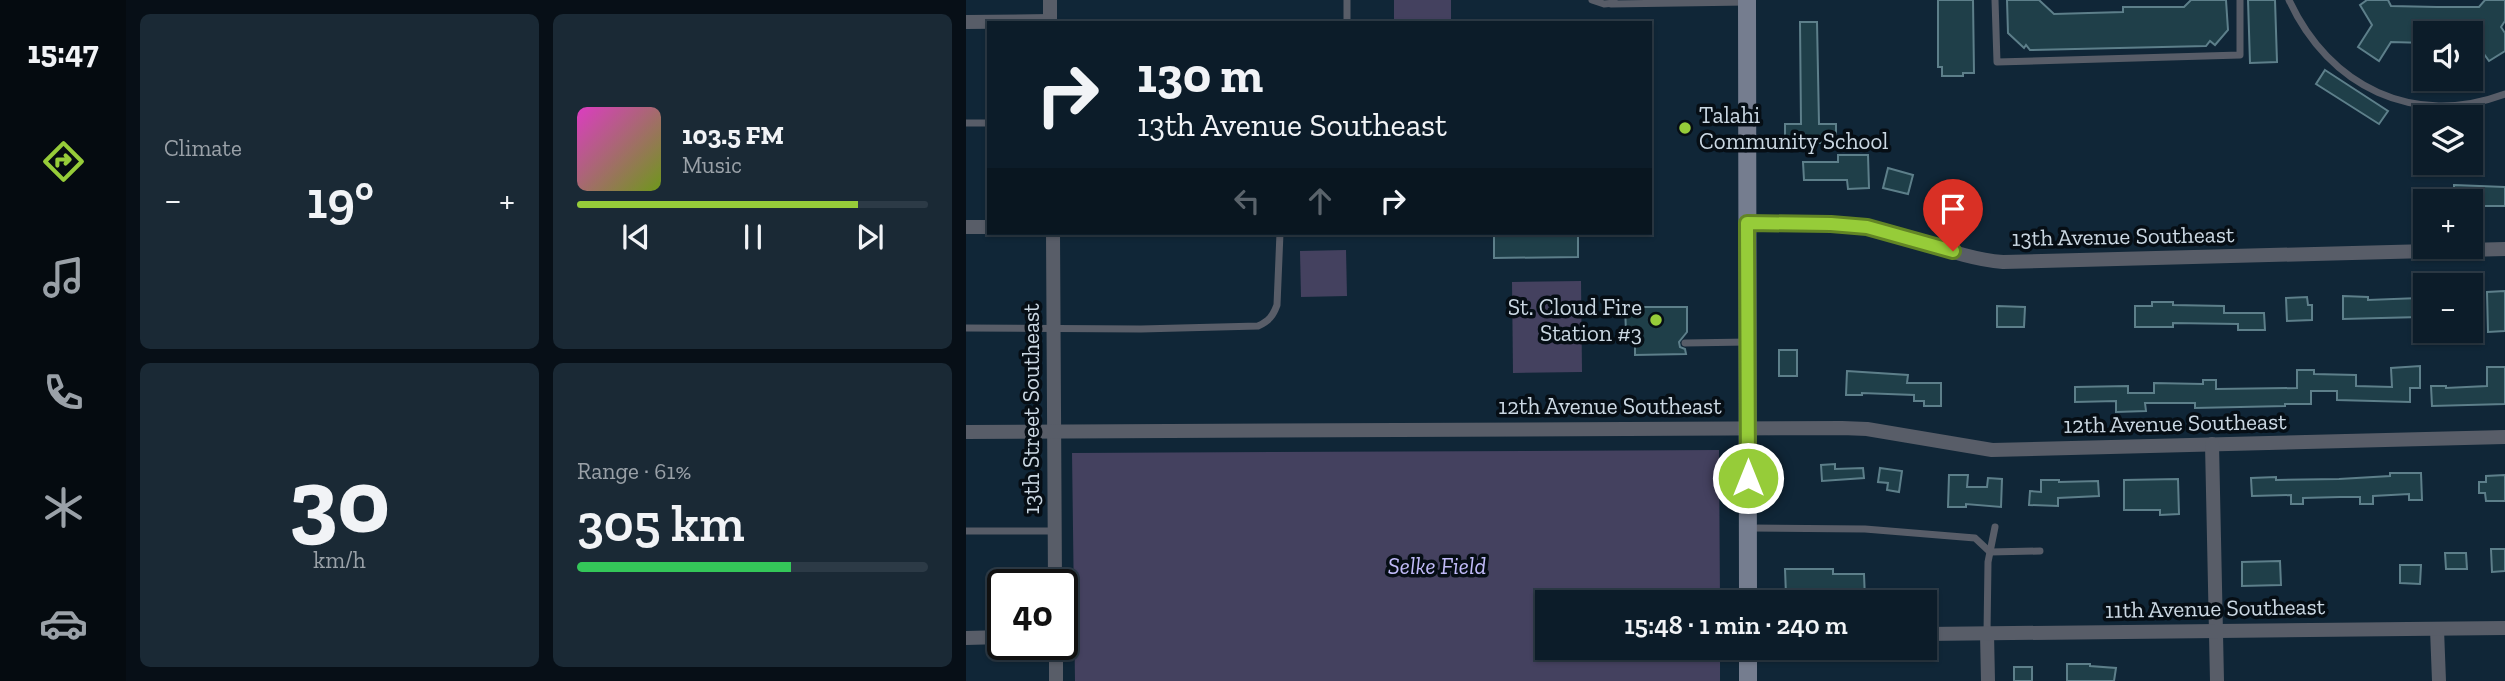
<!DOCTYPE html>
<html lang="en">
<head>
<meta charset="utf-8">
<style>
  :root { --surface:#0c1c29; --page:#1a2935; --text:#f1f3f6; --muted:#9aa1a8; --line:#2c3a46; --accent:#96cc39 }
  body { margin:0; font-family:"Zilla Slab",serif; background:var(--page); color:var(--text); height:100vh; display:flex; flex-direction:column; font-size:26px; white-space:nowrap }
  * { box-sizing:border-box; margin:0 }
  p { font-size:23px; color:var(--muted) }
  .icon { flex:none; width:38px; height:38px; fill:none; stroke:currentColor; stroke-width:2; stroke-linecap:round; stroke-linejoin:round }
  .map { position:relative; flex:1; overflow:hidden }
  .drawer { display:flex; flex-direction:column; gap:14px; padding:14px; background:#070f17; width:840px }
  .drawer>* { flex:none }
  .banner { position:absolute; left:21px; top:21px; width:665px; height:214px; border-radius:0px; box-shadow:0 2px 5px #0004,0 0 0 2px var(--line); background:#0c1c29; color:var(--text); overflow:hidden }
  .fabs { position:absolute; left:1447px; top:21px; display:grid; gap:14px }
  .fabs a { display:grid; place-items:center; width:70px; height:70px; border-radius:0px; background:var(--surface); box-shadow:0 2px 5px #0004,0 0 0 2px var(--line); font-size:35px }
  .speed { position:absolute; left:21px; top:569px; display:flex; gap:14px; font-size:35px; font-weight:700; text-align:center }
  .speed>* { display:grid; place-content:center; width:91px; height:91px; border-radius:50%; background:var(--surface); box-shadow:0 2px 5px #0004,0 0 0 2px var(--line); line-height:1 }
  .speed .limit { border:4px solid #111; border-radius:10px; background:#fff; color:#111 }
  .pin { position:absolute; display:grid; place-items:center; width:60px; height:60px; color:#fff; margin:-72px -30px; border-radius:50% 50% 50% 0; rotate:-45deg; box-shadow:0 0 7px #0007 }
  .pin .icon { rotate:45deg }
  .me { position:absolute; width:77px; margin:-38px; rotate:0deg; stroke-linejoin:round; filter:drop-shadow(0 0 5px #0008) }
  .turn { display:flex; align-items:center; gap:24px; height:147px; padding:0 35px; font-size:32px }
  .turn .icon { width:91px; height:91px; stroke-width:2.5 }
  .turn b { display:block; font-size:49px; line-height:60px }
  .lanes { display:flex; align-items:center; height:66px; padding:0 35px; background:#0003; justify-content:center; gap:35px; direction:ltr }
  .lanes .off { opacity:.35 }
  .big { font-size:52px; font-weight:600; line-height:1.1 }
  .drawer .tile { flex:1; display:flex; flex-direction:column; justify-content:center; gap:10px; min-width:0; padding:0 24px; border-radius:10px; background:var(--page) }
  .drawer .dial { align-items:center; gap:0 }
  .dial b { font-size:91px; line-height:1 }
  .song { display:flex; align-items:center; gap:21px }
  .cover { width:84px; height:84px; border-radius:10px; background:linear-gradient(135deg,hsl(310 70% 55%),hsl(80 70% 35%)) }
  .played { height:7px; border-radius:4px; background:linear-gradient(90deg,var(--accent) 80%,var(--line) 80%) }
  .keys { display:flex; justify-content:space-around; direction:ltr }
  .heat { display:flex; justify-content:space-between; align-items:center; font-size:38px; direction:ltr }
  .charge { height:10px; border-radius:5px; background:linear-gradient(90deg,#34c759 61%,var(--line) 0) }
  .drawer .tiles { flex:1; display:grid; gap:14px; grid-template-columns:repeat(2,1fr) }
  .trip { position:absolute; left:569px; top:590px; width:402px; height:70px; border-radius:0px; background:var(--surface); box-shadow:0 2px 5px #0004,0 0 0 2px var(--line); font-weight:600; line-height:70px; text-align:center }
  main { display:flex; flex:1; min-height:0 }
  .menu { display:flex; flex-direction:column; width:126px; justify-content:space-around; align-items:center; background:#050b10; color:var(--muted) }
  .menu .icon { width:49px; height:49px }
  .menu .selected { color:var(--accent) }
  .menu b { font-size:32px; color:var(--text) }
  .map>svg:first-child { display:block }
  .green { fill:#44415f }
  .building { fill:#1f3f49; stroke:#5d7f8a; stroke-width:2 }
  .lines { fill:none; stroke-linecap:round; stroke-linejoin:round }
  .lane { stroke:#585d68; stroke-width:7 }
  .street { stroke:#585d68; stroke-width:14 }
  .secondary { stroke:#757d8f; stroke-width:18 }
  .route-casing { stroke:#628525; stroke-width:18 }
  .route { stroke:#96cc39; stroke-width:12 }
  .poi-dot { fill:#96cc39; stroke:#060e15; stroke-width:2.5 }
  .labels { text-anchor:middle; stroke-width:7; stroke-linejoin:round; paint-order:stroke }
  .poi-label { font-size:23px; fill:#cbd8e3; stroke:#060e15; text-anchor:start }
  .street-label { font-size:23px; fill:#cbd8e3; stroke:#060e15 }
  .park-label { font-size:23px; font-style:italic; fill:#c1bbf9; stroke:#060e15 }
</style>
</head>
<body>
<main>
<nav class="menu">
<b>15:47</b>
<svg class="icon selected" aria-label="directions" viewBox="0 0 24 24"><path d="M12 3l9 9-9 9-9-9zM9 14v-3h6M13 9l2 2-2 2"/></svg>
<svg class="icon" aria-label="music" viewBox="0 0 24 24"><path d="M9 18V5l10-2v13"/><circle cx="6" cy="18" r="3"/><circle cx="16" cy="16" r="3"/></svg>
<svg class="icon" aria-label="phone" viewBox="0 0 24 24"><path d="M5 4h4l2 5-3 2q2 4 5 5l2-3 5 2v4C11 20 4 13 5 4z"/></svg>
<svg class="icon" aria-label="climate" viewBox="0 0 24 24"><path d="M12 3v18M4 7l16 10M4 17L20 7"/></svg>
<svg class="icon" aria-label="car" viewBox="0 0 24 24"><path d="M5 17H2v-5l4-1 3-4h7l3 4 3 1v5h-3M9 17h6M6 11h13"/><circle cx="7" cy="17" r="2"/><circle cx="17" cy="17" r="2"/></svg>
</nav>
<section class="drawer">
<div class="tiles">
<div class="tile"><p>Climate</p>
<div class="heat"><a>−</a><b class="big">19°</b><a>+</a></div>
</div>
<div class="tile">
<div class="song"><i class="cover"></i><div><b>103.5 FM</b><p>Music</p></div></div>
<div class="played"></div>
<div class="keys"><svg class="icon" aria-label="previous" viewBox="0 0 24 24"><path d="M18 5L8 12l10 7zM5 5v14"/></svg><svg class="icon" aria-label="pause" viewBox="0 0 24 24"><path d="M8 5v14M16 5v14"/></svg><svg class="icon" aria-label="next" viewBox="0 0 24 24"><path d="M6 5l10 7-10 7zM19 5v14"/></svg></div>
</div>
<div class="tile dial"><b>30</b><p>km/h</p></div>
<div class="tile"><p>Range · 61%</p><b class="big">305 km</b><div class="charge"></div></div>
</div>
</section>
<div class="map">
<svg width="1539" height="681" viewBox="0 0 1539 681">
  <rect width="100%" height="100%" fill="#102637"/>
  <g class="green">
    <rect x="428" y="0" width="57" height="22"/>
    <polygon points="380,250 381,296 335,297 334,251"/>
    <polygon points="615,281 616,372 547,373 546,282"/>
    <polygon points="753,450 754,602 581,602 581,648 754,648 754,681 109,681 106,453"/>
  </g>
  <g class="building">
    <polygon points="972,0 1007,0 1008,73 997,73 997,76 976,76 976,67 972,67"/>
    <polygon points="1041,0 1073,0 1088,14 1157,12 1157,7 1218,7 1225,0 1260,0 1262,30 1249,45 1244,41 1240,46 1064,50 1060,45 1058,48 1042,33"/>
    <polygon points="1282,0 1309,0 1311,62 1284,63"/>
    <polygon points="1401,0 1422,0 1425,6 1471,7 1513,7 1519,0 1539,0 1539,21 1535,27 1539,33 1539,51 1523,61 1510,43 1505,43 1505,33 1460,33 1460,43 1425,42 1413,61 1392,47 1406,25 1394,5"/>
    <polygon points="834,22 851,22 853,124 870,124 870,143 836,143 836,150 819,150 819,124 835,124"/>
    <polygon points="1359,70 1422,111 1413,124 1350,84"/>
    <polygon points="872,155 902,155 903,188 882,189 881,180 838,180 837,162 872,162"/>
    <polygon points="922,168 947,175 942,194 917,188"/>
    <polygon points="1488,185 1539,187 1539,206 1505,206 1505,201 1488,201"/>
    <polygon points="528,233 612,233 612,257 528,258"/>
    <polygon points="1539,291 1539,331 1522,332 1521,292"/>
    <polygon points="1377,296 1402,297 1402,300 1453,298 1454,317 1377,319"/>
    <polygon points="1341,297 1342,305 1346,305 1346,320 1321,321 1320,298"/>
    <polygon points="1186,302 1207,302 1207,305 1258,306 1258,313 1298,313 1299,330 1272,330 1272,324 1207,323 1207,327 1169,327 1169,306 1186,306"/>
    <polygon points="1031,306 1059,307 1058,327 1031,327"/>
    <polygon points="659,307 721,307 721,332 713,342 714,347 719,349 720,354 669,355 669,332 660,332"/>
    <rect x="813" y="350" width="18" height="26"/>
    <polygon points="1454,366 1454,388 1444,388 1444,402 1371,400 1371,391 1345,391 1345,404 1319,404 1319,406 1229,408 1229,403 1179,403 1180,411 1150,412 1150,401 1109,402 1109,387 1162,386 1162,393 1188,393 1188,383 1237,384 1237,380 1250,380 1250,389 1331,388 1331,370 1348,370 1348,374 1390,375 1390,386 1426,387 1425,368"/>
    <polygon points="1521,367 1539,367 1539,404 1466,406 1465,386 1480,386 1480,388 1521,386"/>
    <polygon points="881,371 942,375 941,383 975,383 975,406 958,406 958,401 948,401 948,395 896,393 896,395 880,395"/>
    <polygon points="869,464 869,469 897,468 898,478 856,481 855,465"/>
    <polygon points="914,468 936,471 933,492 921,490 922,483 912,482"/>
    <polygon points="1424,473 1455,473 1456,500 1443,500 1443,494 1407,496 1407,504 1394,504 1394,497 1374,497 1337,498 1337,504 1325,504 1325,495 1286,496 1285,478 1310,477 1310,480 1373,479 1424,476"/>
    <polygon points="983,475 1002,475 1001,487 1021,487 1022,478 1036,479 1035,507 1000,504 1000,507 982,507"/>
    <polygon points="1539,475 1539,501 1520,501 1519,493 1513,493 1513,482 1520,482 1520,476"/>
    <polygon points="1212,479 1213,514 1194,515 1194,510 1158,510 1158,480"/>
    <polygon points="1075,480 1093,480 1093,482 1132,481 1133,496 1092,498 1092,506 1063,505 1064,491 1075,492"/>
    <polygon points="1525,549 1539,549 1539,571 1526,572"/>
    <polygon points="1479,553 1500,553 1501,569 1480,569"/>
    <polygon points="1314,561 1315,585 1276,586 1276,562"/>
    <polygon points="1434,565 1455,565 1454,584 1434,583"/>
    <polygon points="819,569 867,569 867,574 898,574 899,600 849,598 849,594 820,595"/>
    <polygon points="1101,664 1124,664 1124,666 1150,668 1148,681 1101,681"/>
    <rect x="1048" y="667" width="18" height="14"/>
  </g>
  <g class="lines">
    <g class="lane">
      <polyline points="381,0 381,23"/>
      <polyline points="626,0 638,4 649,3"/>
      <polyline points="1029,0 1031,62 1274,55 1274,0"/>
      <path d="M1323,0C1363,87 1448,128 1539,94"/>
      <polyline points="645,4 781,2"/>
      <polyline points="0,123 23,123"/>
      <path d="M0,328L175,329L292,326C303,321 307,316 311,305L314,233"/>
      <polyline points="719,343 782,342"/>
      <polyline points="784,528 899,529 1009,538 1024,552 1074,551"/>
      <polyline points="0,531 89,531"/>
      <polyline points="1021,633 1022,562 1029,527"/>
    </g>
    <g class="street">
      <polyline points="84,0 84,23"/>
      <polyline points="0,22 84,21"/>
      <path d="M781,223C826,223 873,220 917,230C957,240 996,259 1037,262L1539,249"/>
      <polyline points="0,227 23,227"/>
      <polyline points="87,233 89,584"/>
      <polyline points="0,432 876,428 901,429 1026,450 1539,437"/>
      <polyline points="1246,444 1251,681"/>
      <polyline points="1471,629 1473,681"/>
      <polyline points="1021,633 1022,681"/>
      <polyline points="959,634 1539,628"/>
      <polyline points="0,638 37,637"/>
      <polyline points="90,644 90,681"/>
    </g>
    <g class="secondary">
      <polyline points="781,0 782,602"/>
      <polyline points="782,648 782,681"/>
    </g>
  </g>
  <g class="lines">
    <defs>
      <polyline id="route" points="782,478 781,223 865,224 901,227 987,251"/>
    </defs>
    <use href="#route" class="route-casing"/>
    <use href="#route" class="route"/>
  </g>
  <g class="poi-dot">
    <circle cx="719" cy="128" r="7"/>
    <circle cx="690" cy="320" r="7"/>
  </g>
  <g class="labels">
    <g class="poi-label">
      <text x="733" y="123">Talahi<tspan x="733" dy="26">Community School</tspan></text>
      <text x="676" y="315" text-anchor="end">St. Cloud Fire<tspan x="676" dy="26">Station #3</tspan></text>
    </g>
    <g class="street-label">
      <text transform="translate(1157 236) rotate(-1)" y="8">13th Avenue Southeast</text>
      <text x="644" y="414">12th Avenue Southeast</text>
      <text transform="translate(65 409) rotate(-90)" y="8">13th Street Southeast</text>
      <text transform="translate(1209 423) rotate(-1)" y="8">12th Avenue Southeast</text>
      <text transform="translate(1249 608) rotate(-1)" y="8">11th Avenue Southeast</text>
    </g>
    <g class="park-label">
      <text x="471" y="574">Selke Field</text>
    </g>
  </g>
</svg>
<div class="fabs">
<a><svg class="icon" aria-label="sound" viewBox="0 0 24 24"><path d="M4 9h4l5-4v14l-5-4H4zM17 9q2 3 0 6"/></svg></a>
<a><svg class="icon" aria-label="layers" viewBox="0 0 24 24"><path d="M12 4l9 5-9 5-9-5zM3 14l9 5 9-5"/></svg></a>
<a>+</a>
<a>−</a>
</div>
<div class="speed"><div class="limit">40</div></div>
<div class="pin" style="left:987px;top:251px;background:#d93025"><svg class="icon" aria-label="arrive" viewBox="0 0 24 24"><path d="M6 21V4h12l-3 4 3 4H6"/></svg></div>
<svg class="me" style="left:782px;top:478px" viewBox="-20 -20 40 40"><circle r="17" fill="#96cc39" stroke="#fff" stroke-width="3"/><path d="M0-11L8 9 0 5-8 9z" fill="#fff"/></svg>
<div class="trip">15:48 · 1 min · 240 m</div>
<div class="banner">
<div class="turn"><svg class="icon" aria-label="right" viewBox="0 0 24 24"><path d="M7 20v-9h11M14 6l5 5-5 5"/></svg><div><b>130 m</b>13th Avenue Southeast</div></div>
<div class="lanes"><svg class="icon off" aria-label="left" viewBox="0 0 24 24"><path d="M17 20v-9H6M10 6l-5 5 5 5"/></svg><svg class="icon off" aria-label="ahead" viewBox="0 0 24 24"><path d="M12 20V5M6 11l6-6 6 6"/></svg><svg class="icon" aria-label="right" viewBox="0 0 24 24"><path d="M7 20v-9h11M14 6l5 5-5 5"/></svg></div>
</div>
</div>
</main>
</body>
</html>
